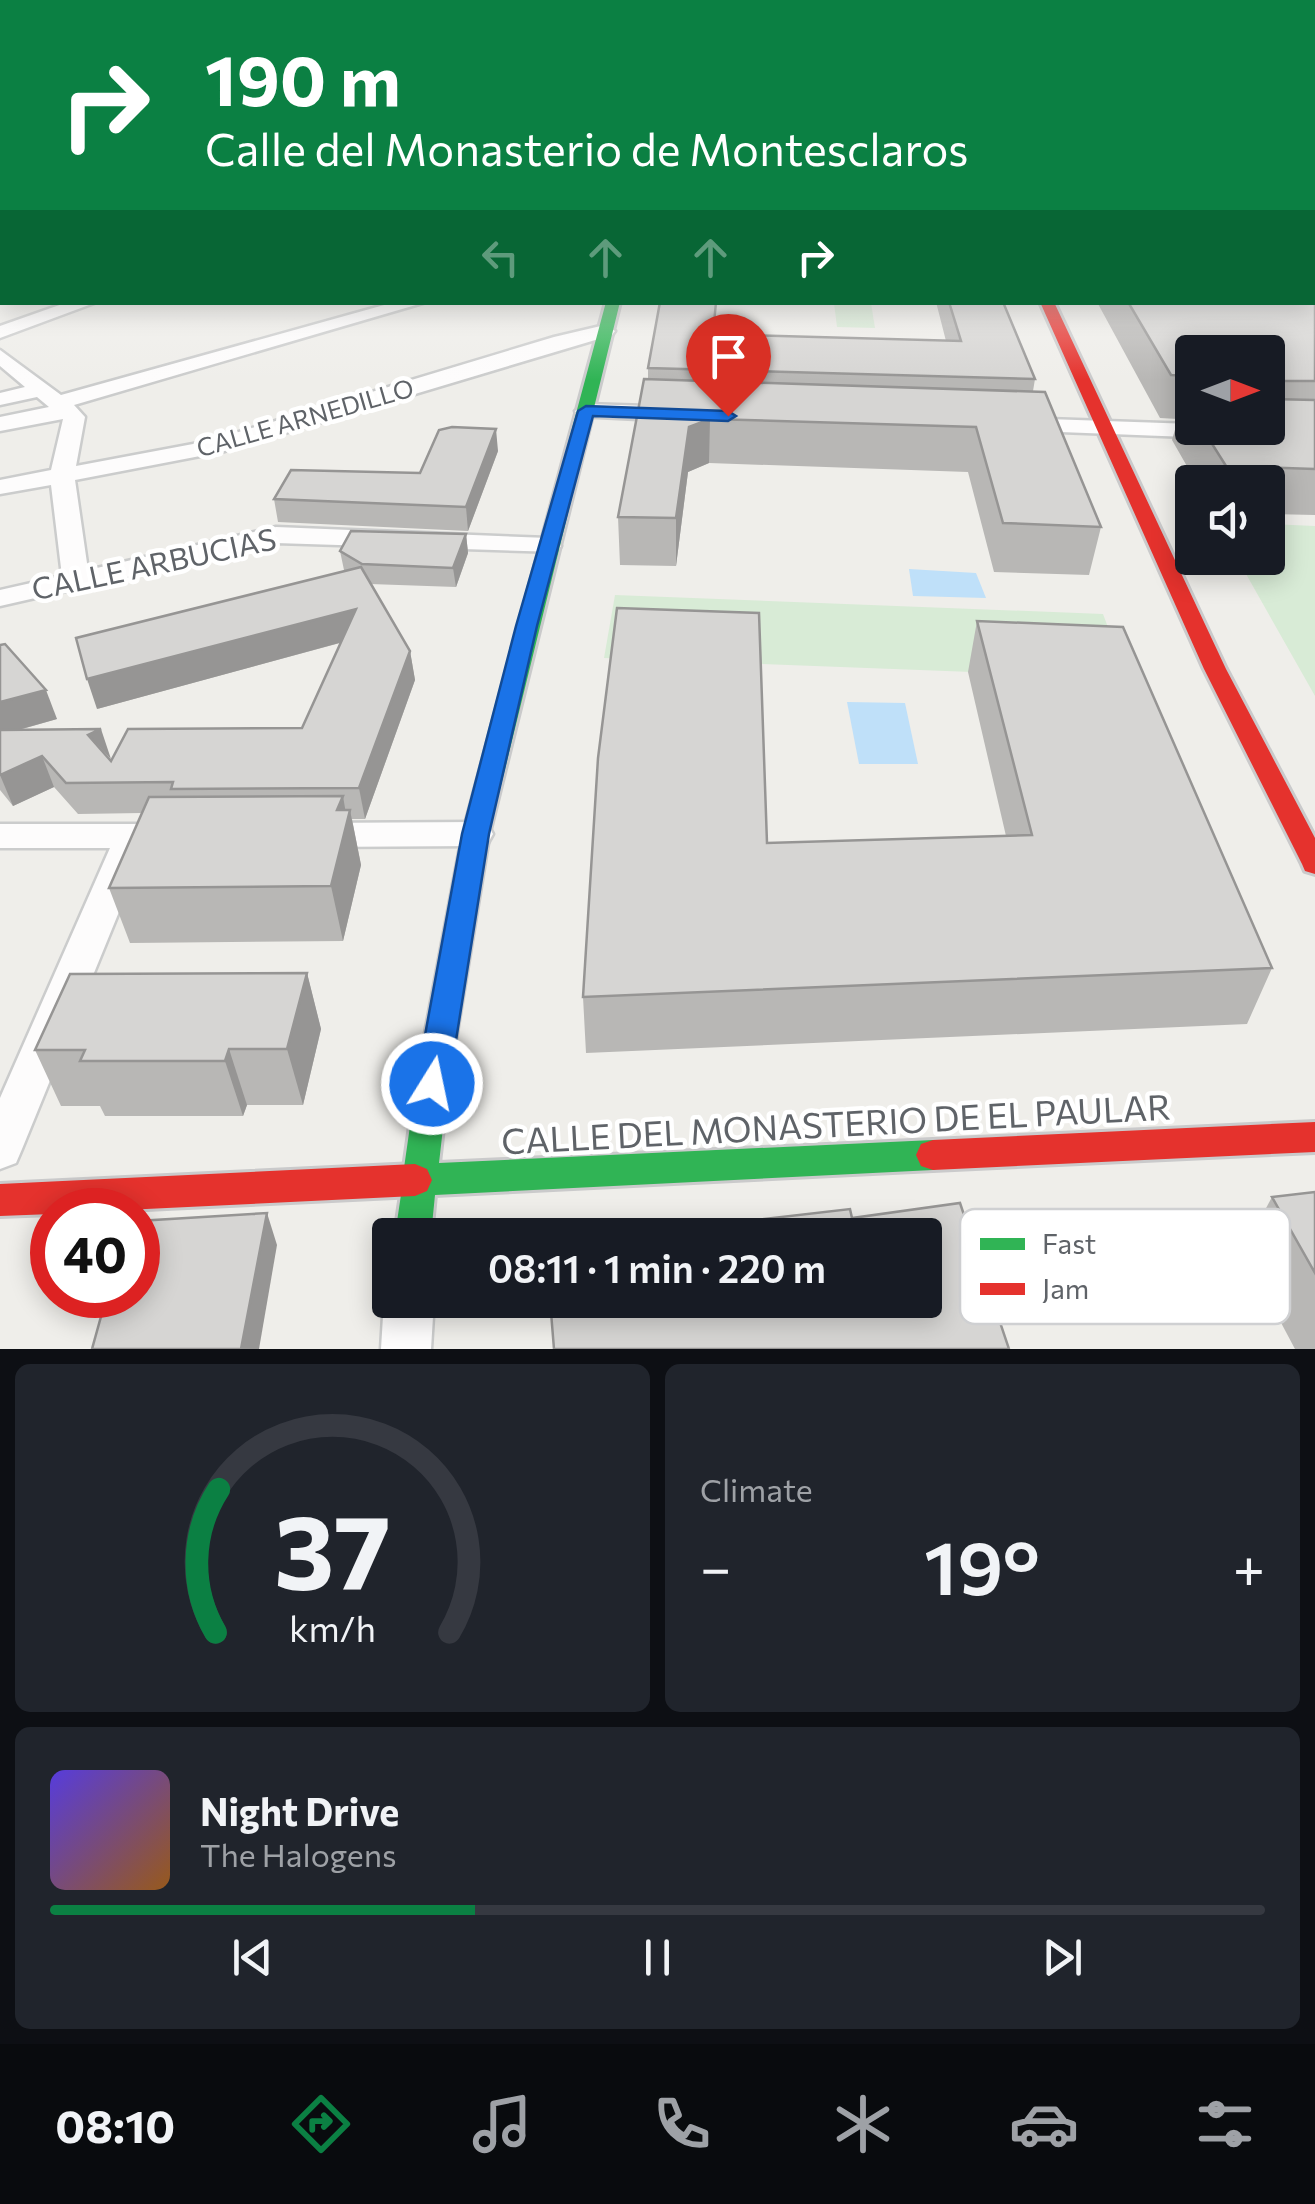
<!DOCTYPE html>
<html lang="en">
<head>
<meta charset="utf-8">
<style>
  :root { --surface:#171b24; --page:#20242c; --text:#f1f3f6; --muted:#9ea1a6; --line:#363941; --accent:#0b8043 }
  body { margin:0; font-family:Commissioner,sans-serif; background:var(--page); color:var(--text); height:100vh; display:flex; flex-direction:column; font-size:38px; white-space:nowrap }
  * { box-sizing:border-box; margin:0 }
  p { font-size:32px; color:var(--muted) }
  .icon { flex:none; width:55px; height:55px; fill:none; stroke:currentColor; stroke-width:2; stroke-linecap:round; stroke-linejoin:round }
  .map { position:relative; height:1349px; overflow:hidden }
  .details { display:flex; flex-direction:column; gap:15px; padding:15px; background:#0d0f14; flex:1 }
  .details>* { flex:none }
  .guide { position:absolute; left:0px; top:0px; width:1315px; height:305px; box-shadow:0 5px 25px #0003; background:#0b8043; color:#fff; overflow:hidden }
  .needle { width:65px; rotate:90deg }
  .tools { position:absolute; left:1175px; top:335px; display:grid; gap:20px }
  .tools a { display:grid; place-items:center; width:110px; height:110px; border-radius:10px; background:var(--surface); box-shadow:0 5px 25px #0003; font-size:50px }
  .speed { position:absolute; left:30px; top:1188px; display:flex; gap:20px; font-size:50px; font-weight:700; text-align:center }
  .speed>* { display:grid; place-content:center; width:130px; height:130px; border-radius:50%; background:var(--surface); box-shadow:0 5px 25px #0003; line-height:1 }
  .speed .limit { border:15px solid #d22; background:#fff; color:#111 }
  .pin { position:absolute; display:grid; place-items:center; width:85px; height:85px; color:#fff; margin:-102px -42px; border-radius:50% 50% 50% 0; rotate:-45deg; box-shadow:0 0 10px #0007 }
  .pin .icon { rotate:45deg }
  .me { position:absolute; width:110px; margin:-55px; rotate:10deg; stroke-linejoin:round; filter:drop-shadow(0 0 8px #0008) }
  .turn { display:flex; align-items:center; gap:35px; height:210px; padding:0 40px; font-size:45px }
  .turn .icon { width:130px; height:130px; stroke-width:2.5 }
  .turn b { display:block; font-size:70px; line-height:85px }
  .lanes { display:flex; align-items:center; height:95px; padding:0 40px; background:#0003; justify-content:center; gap:50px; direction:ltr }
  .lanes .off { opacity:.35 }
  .big { font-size:75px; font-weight:600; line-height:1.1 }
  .details .tile { flex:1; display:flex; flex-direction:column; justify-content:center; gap:15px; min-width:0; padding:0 35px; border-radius:15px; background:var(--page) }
  .details .dial { align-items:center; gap:0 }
  .dial svg { height:260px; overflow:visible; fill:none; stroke:var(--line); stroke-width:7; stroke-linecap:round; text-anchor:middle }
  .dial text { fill:var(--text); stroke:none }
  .song { display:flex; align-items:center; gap:30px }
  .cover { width:120px; height:120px; border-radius:15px; background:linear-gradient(135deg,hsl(250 70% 55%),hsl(30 70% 35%)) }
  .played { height:10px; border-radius:5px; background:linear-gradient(90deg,var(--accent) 35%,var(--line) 35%) }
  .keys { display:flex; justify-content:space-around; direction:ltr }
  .heat { display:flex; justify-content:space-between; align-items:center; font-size:55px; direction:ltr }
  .details .tiles { flex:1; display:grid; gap:15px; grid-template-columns:1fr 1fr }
  .tile:last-child { grid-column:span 2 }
  .trip { position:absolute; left:372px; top:1218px; width:570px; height:100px; border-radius:10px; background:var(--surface); box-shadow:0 5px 25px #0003; font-weight:600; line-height:100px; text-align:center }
  .tab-bar { display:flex; height:160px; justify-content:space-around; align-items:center; background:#090b0e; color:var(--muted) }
  .tab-bar .icon { width:70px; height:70px }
  .tab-bar .active { color:var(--accent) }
  .tab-bar b { font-size:45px; color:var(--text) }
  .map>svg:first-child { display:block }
  .green { fill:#d8ebd6 }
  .water { fill:#bfe0f9 }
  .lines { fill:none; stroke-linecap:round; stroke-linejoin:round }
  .street-casing { stroke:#cbcccc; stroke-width:5 }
  .fast-casing { stroke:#cacacb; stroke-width:6 }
  .jam-casing { stroke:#cacacb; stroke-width:6 }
  .street { fill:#fdfcfc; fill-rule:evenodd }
  .fast { fill:#30b455; fill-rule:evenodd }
  .jam { fill:#e5322d; fill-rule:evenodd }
  .wall { fill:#b8b7b5; fill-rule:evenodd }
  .shaded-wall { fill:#969594 }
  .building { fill:#d6d5d3; stroke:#969594; stroke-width:2.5 }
  .route { fill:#1a73e8; stroke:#114b97; stroke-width:2.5 }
  .labels { text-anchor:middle; stroke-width:9; stroke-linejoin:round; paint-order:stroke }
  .far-street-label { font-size:25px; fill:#5f6368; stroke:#fff }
  .street-label { font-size:30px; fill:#5f6368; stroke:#fff }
  .near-street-label { font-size:35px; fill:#5f6368; stroke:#fff }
  .key { fill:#fff; stroke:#cfd0d2; stroke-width:2.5 }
  .key-label { font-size:28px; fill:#5f6368 }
</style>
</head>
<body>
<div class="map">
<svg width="1315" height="1349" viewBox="0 0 1315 1349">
  <rect width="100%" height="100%" fill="#efeeea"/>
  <g class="green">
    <polygon points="834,303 871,303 875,328 837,327"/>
    <polygon points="1268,524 1315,526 1315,696 1237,558 1268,558"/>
    <polygon points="615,595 1103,614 1127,678 604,658"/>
  </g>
  <g class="water">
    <polygon points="909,569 976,573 986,598 913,596"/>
    <polygon points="847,702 905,703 918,764 859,764"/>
  </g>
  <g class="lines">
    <defs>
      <g id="street">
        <rect x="1312" y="199" width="3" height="10"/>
        <polygon points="68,302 97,302 0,338 0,326"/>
        <polygon points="395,302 426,302 74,405 85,417 76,466 209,441 554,337 605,325 615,331 612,335 221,452 75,480 88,570 276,527 548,538 561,546 557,552 276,543 0,606 0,590 62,576 51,485 0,494 0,480 51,470 63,419 0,431 0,417 49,407 37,397 0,405 0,393 25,387 0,366 0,350 61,395"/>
        <polygon points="586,404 678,407 689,414 678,421 578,416 575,411"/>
        <polygon points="1019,418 1192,424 1192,428 1222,428 1224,431 1213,438 1011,430 1008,425 1011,420"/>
        <polygon points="476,822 488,825 493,834 488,843 476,846 313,847 301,844 296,835 301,826 313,823"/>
        <polygon points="0,824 172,824 184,827 190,836 184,845 140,848 143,853 22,1149 16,1163 0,1169 0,1098 110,848 0,848"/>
        <polygon points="390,1286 390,1300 434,1300 431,1349 381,1349 384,1300"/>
      </g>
      <polygon id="fast" points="606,302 620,302 489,834 448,1084 439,1163 933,1140 945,1144 950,1155 945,1166 933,1170 435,1195 431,1235 395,1235 402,1188 398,1180 404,1168 416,1084 463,834"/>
      <g id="jam">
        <polygon points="1040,302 1054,302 1226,669 1315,838 1315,874 1305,871 1302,864 1204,669"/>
        <polygon points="1315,1122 1315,1152 933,1170 921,1166 916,1155 921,1144 933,1140"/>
        <polygon points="415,1164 427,1169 432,1180 427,1191 415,1196 125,1210 52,1210 52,1214 0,1216 0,1184"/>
      </g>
    </defs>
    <use href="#street" class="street-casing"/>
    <use href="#fast" class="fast-casing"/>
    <use href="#jam" class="jam-casing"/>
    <use href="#street" class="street"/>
    <use href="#fast" class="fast"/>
    <use href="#jam" class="jam"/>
  </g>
  <g class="wall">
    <path d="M1315,208V515L1268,514V482H1196L1172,440L1178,419L1160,418L1097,302H1312ZM1192,352H1268V428H1192Z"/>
    <polygon points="936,302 1003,302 1035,379 1033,391 1101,527 1089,575 994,572 968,472 709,463 688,472 676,566 620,565 618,517 648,379 648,368 715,335 946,341"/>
    <polygon points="498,451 468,531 278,522 274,499 420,473"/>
    <polygon points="466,534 468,553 456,587 370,584 410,651 415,680 365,819 352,819 361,865 343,941 130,943 109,888 142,813 78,814 54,787 13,806 0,790 0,645 57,719 19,730 110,760 302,728 340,643 97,709 346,571 344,570 340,551"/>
    <polygon points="977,621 1272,968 1247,1024 586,1053 583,997 767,843 1006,836 968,672"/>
    <polygon points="307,973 321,1029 303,1105 247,1105 243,1116 105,1116 100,1106 61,1106 35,1050"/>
    <polygon points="1315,1192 1315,1349 1295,1349 1243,1251 1272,1197"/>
  </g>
  <g class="shaded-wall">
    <polygon points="710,419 709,463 688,472 676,566 676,518 689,427"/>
    <polygon points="496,429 498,451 468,531 466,507"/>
    <polygon points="466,534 468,553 456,587 453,568"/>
    <polygon points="356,609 361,637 97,709 87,679"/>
    <polygon points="410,651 415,680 365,819 359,788"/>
    <polygon points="46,690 57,719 0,735 0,702"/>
    <polygon points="101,729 111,759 88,735"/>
    <polygon points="42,756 54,787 13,806 0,775"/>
    <polygon points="343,796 347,820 350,810 361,865 343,941 331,886 337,810"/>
    <polygon points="307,973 321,1029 303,1105 287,1049"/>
    <polygon points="229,1049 247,1105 243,1116 225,1061"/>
    <polygon points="267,1213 277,1245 259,1349 241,1349"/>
  </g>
  <g class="building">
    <polygon points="1312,206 1315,208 1315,381 1268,381 1268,352 1192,352 1192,376 1171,375 1128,302 1312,302"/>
    <polygon points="660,302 716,302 713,334 961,341 949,302 1003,302 1035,379 648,368"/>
    <polygon points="644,379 1045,392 1101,527 1003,523 976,427 710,419 689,427 676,518 618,517"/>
    <polygon points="1184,396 1192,397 1192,411"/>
    <polygon points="1268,399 1315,400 1315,469 1226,466 1202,428 1268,428"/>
    <polygon points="452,427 496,429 466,507 274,499 291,470 420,473 439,430"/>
    <polygon points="351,531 466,534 453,568 362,564 340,551"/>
    <polygon points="361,567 410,651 359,788 171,789 173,782 66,783 42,756 0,775 0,730 101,729 88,735 111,761 128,729 302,728 356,609 87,679 76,638"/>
    <polygon points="617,608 759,613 767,843 1032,835 977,621 1123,627 1272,968 583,997 598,758"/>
    <polygon points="5,644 46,690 0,702 0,645"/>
    <polygon points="343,796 337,810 350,810 331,886 109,888 149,797"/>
    <polygon points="307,973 287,1049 229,1049 225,1061 80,1061 85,1050 35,1050 70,974"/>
    <polygon points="1315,1192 1315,1273 1272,1197"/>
    <polygon points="960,1203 1009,1349 554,1349 551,1312 560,1312 559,1300 925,1300 925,1235 626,1235 850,1209 852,1218"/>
    <polygon points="267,1213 241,1349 92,1349 107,1295 138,1295 138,1221"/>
  </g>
  <linearGradient id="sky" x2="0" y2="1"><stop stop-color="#97c6ef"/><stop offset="0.51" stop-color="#f8f7f6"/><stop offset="1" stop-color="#f8f7f6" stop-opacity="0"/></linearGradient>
  <rect width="1315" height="380" fill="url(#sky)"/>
  <polygon class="route" points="586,406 728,411 736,416 728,421 593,416 537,626 489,834 449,1084 444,1094 432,1098 421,1094 416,1084 462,834 516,626 578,411"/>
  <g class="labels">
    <g class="far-street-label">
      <text transform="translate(305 418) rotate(-16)" y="9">CALLE ARNEDILLO</text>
    </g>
    <g class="street-label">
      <text transform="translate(154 565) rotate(-12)" y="10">CALLE ARBUCIAS</text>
    </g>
    <g class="near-street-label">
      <text transform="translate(836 1125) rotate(-3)" y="12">CALLE DEL MONASTERIO DE EL PAULAR</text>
    </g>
  </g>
  <rect x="960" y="1209" width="330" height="115" rx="15" class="key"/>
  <rect x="980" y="1238" width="45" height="12" fill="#30b455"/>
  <rect x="980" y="1283" width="45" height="12" fill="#e5322d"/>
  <g class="key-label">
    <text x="1042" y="1254">Fast</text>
    <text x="1042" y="1299">Jam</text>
  </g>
</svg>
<div class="tools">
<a><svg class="needle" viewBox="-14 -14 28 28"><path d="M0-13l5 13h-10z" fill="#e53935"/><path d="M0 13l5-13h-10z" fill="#9ea1a6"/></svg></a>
<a><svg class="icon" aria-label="sound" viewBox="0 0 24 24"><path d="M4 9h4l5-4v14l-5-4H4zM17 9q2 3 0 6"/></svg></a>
</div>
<div class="speed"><div class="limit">40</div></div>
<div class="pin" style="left:728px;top:416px;background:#d93025"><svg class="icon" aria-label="arrive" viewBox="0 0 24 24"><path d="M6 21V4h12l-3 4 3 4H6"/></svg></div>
<svg class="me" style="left:432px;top:1084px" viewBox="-20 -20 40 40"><circle r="17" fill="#1a73e8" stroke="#fff" stroke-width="3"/><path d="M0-11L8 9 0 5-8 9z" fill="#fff"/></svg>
<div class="trip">08:11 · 1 min · 220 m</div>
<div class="guide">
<div class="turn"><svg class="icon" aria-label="right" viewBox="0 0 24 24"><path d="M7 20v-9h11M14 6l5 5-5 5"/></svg><div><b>190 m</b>Calle del Monasterio de Montesclaros</div></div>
<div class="lanes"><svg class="icon off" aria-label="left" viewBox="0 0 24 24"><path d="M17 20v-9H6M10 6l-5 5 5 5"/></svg><svg class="icon off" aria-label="ahead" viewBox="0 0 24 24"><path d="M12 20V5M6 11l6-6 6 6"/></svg><svg class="icon off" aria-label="ahead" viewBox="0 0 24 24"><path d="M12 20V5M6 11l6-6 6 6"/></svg><svg class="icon" aria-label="right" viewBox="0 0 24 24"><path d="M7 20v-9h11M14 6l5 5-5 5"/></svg></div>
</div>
</div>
<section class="details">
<div class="tiles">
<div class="tile dial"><svg viewBox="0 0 100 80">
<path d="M14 69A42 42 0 1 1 86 69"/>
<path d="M14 69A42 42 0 0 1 15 25" stroke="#0b8043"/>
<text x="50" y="56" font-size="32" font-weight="700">37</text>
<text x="50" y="72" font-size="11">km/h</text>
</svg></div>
<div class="tile"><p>Climate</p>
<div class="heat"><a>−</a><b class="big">19°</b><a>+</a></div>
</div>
<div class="tile">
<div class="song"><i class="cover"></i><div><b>Night Drive</b><p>The Halogens</p></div></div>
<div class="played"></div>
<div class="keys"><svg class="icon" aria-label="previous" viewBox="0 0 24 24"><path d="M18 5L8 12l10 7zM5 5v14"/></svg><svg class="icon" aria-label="pause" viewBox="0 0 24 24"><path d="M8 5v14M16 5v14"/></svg><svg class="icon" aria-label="next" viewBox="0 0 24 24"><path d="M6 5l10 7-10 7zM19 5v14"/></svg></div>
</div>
</div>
</section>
<nav class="tab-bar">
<b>08:10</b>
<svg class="icon active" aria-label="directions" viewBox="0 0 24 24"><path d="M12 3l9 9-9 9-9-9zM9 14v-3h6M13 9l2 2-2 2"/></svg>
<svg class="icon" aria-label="music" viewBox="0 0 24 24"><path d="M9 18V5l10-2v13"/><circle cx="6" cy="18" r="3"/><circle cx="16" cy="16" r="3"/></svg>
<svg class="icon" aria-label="phone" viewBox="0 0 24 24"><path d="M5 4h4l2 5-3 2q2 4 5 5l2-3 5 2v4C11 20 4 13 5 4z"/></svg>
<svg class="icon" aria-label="climate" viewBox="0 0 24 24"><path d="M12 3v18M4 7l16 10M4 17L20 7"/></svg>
<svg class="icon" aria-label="car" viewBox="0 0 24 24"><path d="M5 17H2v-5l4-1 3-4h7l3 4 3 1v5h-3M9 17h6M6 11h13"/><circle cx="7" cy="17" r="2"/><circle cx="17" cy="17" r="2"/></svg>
<svg class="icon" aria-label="filters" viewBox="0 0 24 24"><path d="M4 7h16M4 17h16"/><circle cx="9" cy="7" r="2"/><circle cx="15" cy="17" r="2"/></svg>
</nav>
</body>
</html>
